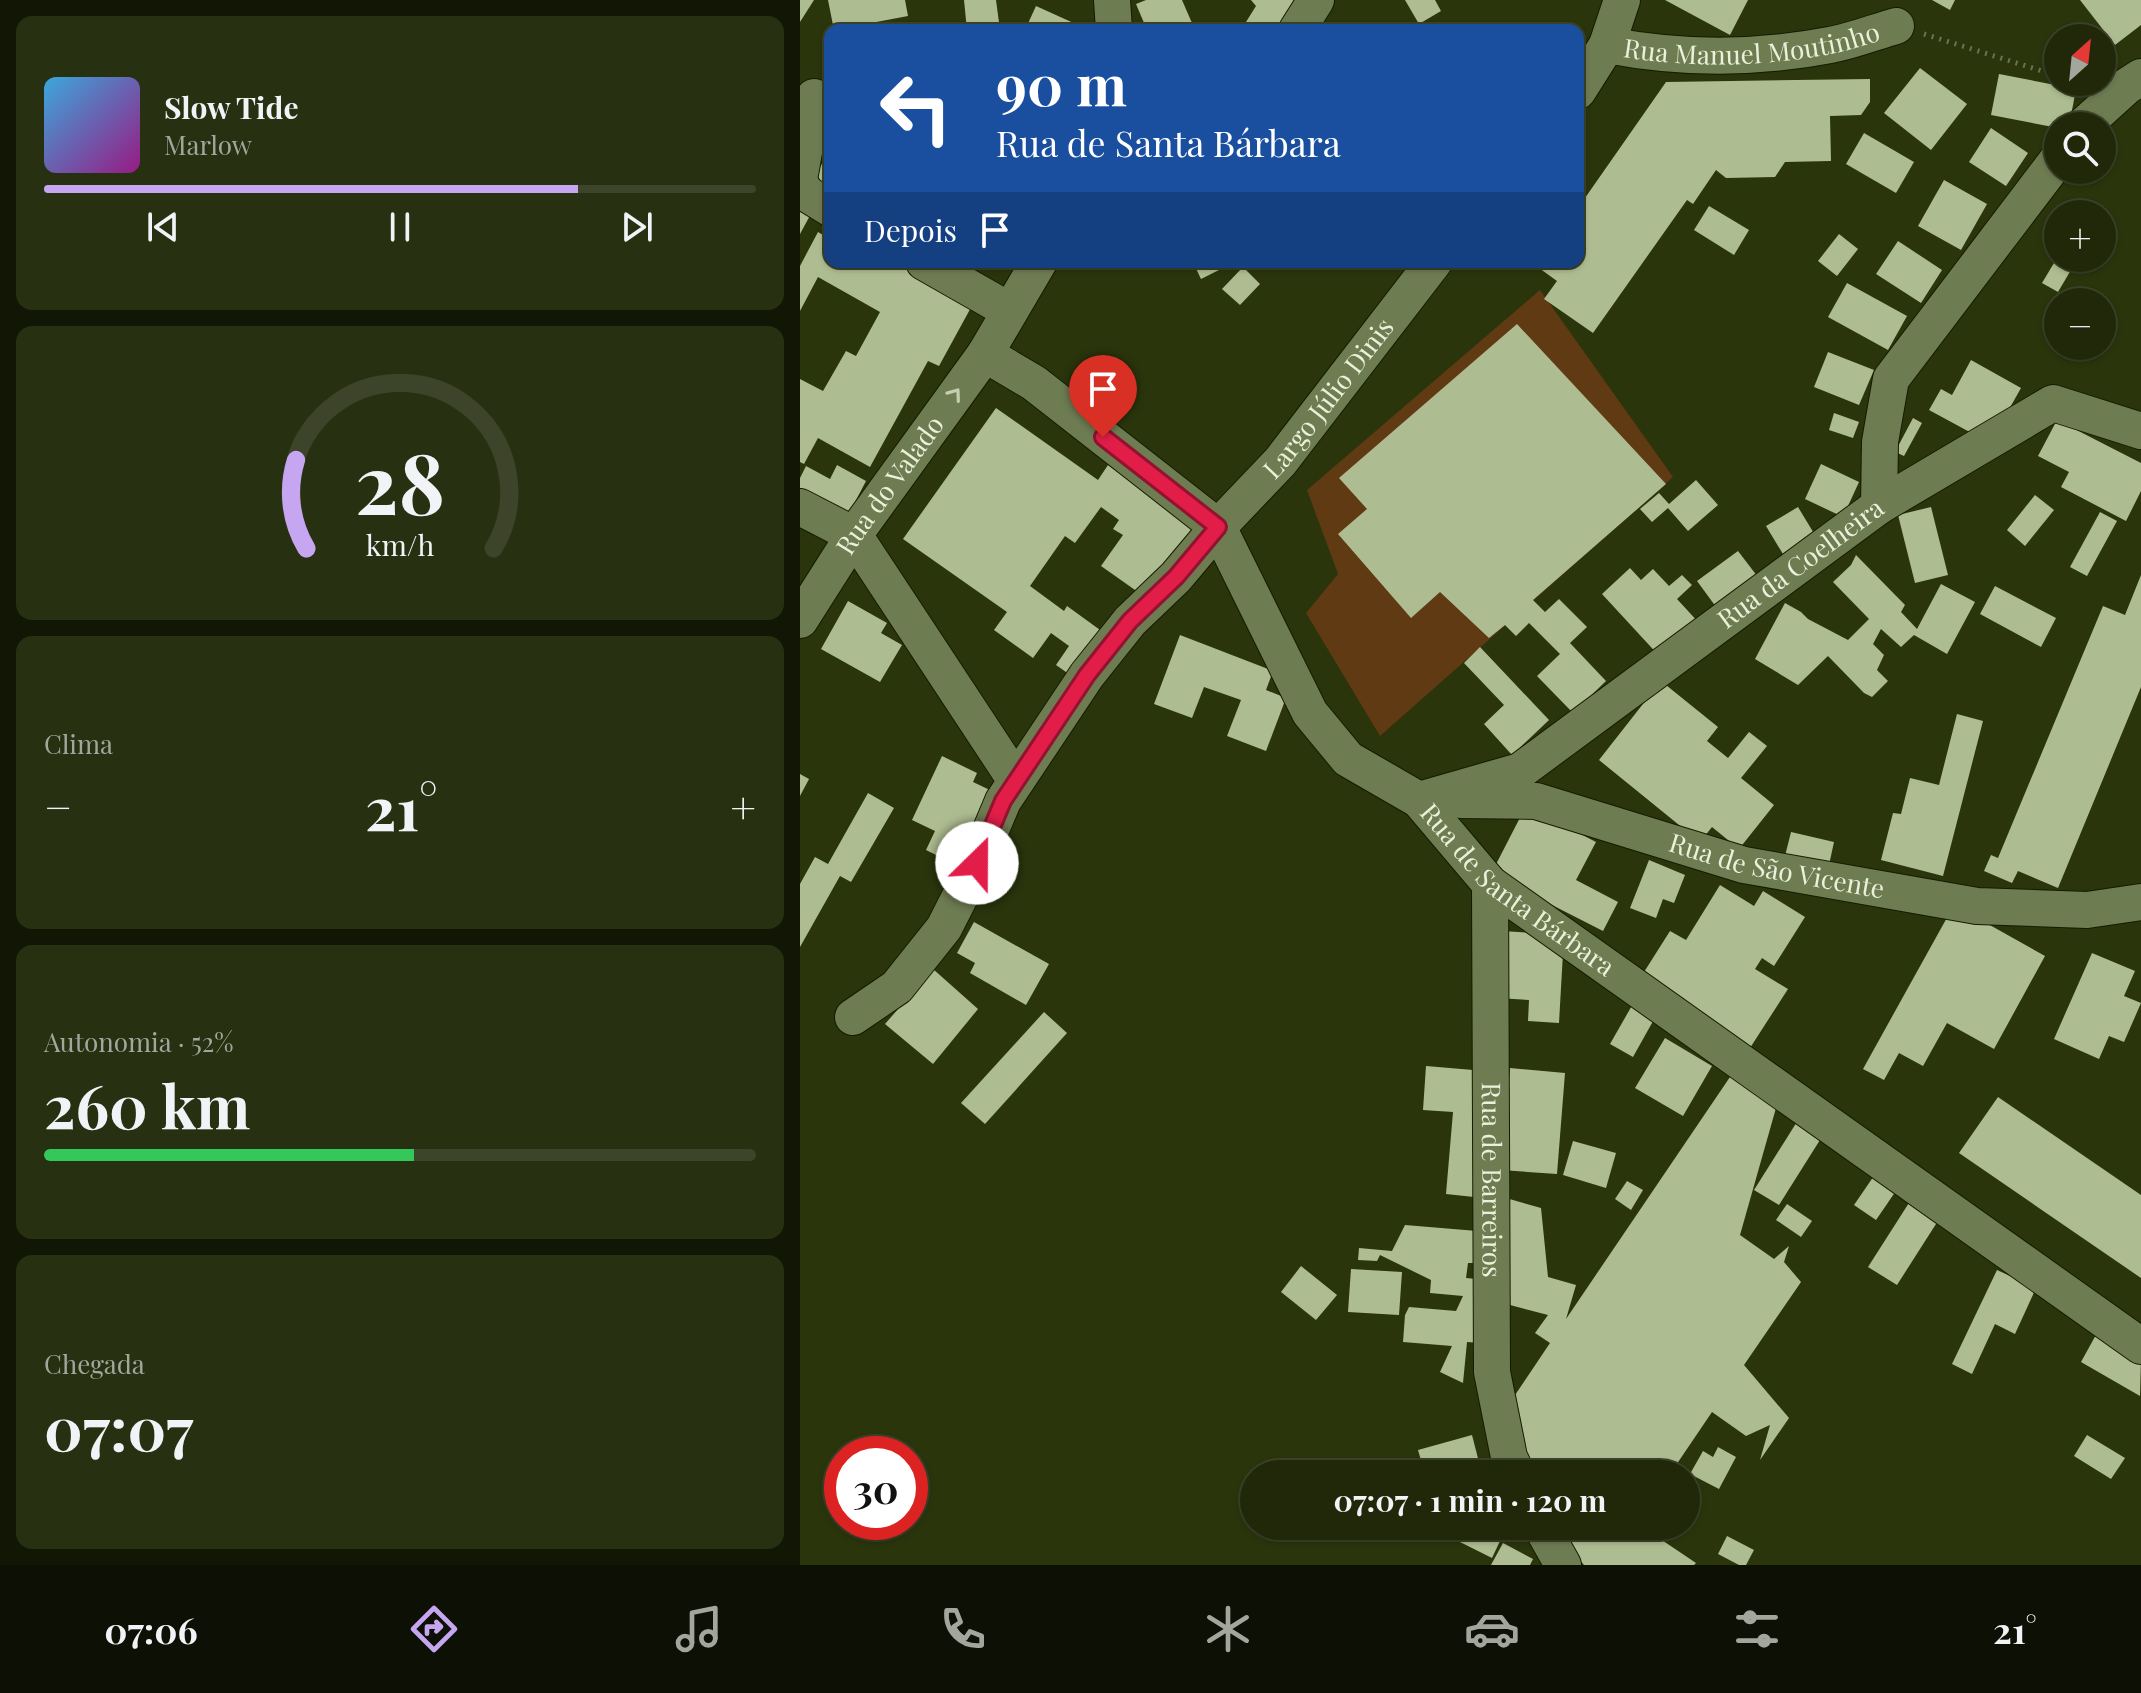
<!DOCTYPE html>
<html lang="pt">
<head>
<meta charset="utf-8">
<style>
  :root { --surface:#202809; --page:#283012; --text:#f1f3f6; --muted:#a2a69c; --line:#3d442a; --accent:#c6a6f0 }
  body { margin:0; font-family:"Playfair Display",serif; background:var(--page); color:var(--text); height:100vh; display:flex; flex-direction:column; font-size:30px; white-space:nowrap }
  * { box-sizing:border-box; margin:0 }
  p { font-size:26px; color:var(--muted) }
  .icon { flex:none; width:44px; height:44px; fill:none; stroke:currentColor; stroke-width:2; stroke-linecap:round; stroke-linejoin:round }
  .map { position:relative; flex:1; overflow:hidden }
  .side { display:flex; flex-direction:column; gap:16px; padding:16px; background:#121605; width:800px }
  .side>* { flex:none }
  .banner { position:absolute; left:24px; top:24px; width:760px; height:244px; border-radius:16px; box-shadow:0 2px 6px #0004,0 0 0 2px var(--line); background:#1a4fa0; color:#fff; overflow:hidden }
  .needle { width:52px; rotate:27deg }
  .fabs { position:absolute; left:1244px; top:24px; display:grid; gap:16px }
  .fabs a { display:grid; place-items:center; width:72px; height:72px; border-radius:50%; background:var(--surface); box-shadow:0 2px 6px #0004,0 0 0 2px var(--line); font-size:40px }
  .speed { position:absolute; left:24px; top:1436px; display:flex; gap:16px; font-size:40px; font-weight:700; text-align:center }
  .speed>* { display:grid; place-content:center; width:104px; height:104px; border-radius:50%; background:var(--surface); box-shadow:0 2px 6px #0004,0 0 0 2px var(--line); line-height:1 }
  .speed .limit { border:12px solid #d22; background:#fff; color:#111 }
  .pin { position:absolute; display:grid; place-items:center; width:68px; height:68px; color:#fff; margin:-82px -34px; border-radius:50% 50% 50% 0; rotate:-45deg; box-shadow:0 0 8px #0007 }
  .pin .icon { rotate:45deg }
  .me { position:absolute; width:88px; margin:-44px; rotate:23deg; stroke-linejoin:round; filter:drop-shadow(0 0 6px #0008) }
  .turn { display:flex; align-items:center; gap:28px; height:168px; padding:0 40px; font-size:36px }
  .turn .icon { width:104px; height:104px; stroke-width:2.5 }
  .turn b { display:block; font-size:56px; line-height:68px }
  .then { display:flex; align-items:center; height:76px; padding:0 40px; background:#0003; gap:16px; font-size:30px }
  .big { font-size:60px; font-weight:700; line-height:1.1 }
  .side .widget { flex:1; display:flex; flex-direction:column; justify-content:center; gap:12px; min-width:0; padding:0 28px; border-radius:16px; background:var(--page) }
  .side .dial { align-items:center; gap:0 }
  .dial svg { height:208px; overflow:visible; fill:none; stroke:var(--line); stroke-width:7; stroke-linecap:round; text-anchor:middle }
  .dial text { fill:var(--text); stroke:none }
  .song { display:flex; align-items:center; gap:24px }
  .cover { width:96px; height:96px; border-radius:12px; background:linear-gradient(135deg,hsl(200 70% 55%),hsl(310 70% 35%)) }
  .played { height:8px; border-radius:4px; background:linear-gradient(90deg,var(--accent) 75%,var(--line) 75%) }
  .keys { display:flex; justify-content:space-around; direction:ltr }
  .heat { display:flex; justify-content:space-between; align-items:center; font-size:44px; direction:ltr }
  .charge { height:12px; border-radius:6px; background:linear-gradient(90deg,#34c759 52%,var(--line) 0) }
  .trip { position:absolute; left:440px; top:1460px; width:460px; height:80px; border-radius:40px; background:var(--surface); box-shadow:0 2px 6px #0004,0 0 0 2px var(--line); font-weight:700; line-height:80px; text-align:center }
  .dock { display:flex; height:128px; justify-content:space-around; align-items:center; background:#0d1004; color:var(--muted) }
  .dock .icon { width:56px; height:56px }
  .dock .current { color:var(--accent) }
  .dock b { font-size:36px; color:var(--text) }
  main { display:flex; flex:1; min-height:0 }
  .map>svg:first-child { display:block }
  .green { fill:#5f3a13 }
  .building { fill:#aebd91 }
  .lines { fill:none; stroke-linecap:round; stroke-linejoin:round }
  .minor-casing { stroke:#141c00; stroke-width:38 }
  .path { stroke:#697350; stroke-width:5; stroke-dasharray:2 6; stroke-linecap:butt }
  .minor { stroke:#6e7c52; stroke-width:36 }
  .oneway { stroke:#c4ceb1 }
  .route-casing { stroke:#92132f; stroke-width:20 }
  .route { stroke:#e11d48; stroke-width:14 }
  .labels { text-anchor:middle; stroke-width:8; stroke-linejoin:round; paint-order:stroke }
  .street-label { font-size:26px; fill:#e9f1da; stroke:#2a350c }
</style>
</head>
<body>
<main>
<section class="side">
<div class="widget">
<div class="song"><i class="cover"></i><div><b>Slow Tide</b><p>Marlow</p></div></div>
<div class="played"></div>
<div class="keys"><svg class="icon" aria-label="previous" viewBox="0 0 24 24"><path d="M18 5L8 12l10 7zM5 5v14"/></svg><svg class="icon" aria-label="pause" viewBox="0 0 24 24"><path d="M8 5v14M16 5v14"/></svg><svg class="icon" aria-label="next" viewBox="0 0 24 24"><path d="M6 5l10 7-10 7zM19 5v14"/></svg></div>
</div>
<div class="widget dial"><svg viewBox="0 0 100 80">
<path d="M14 69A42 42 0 1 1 86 69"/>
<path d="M14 69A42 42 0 0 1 10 35" stroke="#c6a6f0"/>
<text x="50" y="56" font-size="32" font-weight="700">28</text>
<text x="50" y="72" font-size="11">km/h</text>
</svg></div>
<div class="widget"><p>Clima</p>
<div class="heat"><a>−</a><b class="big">21°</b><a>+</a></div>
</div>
<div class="widget"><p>Autonomia · 52%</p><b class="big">260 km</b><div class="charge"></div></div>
<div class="widget"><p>Chegada</p><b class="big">07:07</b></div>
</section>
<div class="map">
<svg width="1341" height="1565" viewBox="0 0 1341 1565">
  <rect width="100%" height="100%" fill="#2a350c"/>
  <polygon class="green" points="740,290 873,477 580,736 506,613 538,574 507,490"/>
  <g class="building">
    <polygon points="0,0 14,0 0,22"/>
    <polygon points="28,0 105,0 108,16 34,30"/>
    <polygon points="164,0 196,0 200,30 167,30"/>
    <polygon points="346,0 382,0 395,30 347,30 336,4"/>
    <polygon points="451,0 494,0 476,30 441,30 456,6"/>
    <polygon points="605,0 635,0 641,11 619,24"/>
    <polygon points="865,0 948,0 930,35"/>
    <polygon points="1132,0 1155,0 1150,10"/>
    <polygon points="1280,0 1341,0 1341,25 1315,45"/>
    <polygon points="236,6 289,30 225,30"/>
    <polygon points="1120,68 1167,104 1131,150 1084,113"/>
    <polygon points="1199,74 1276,89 1269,126 1258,128 1191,115"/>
    <polygon points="1070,79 1070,102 1061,115 1030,116 1031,161 985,162 975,177 926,178 916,170 893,204 887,200 793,333 744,299 757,281 739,268 743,262 778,262 778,208 866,82"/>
    <polygon points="30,117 30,189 13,180 29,151 16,143"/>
    <polygon points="1191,128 1228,153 1206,186 1169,162"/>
    <polygon points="1064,133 1114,162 1096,193 1046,164"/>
    <polygon points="1144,180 1187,204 1161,250 1118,226"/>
    <polygon points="0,203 13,210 0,234"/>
    <polygon points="909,206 949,230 934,255 894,230"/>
    <polygon points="18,232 30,239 30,262 101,262 174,302 139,366 128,361 70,467 18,438 4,464 0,462 0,379 23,391 46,351 56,356 80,312 18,277 0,311 0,266"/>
    <polygon points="1039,234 1058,249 1037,276 1018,261"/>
    <polygon points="1098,241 1142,270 1121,303 1076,274"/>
    <polygon points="1257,258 1278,258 1258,292 1242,283"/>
    <polygon points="393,262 435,262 401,279"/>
    <polygon points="481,262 503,262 485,270"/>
    <polygon points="443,267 460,284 440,305 422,289"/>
    <polygon points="1047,283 1107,316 1088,350 1028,317"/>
    <polygon points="717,324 866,484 733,600 745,612 759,599 787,627 770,643 806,681 773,713 737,676 760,654 729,623 716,636 705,625 689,638 640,592 611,618 538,534 567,509 539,478"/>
    <polygon points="1028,352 1074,370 1059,405 1014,387"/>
    <polygon points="1171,360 1221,388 1190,443 1129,410 1141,389 1152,395"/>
    <polygon points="196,408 298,480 308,465 395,528 345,597 301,566 323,535 313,529 319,520 301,507 275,543 265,536 230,586 264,611 267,606 307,635 276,679 256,665 269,646 251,633 233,658 194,630 207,612 103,539"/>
    <polygon points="1034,413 1059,422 1053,438 1029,430"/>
    <polygon points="1113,418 1122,423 1104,456 1095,452"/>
    <polygon points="1257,420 1341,463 1341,491 1326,521 1261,487 1269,472 1238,456"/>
    <polygon points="1021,464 1059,482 1043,517 1005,499"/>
    <polygon points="37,465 66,481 44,523 0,499 0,478 6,466 30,479"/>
    <polygon points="896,480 918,505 888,531 868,508 852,522 840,509 859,493 869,504"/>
    <polygon points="1235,495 1254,510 1225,546 1207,530"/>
    <polygon points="998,507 1021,545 989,564 966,526"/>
    <polygon points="1131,507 1148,575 1115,583 1098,515"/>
    <polygon points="1300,512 1317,521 1287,576 1270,567"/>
    <polygon points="938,551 964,585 922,615 897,581"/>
    <polygon points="1056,555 1105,605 1101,612 1117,629 1141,584 1175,602 1147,654 1114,635 1101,647 1081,629 1073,644 1084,655 1077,670 1088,681 1072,697 1064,693 1028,656 998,685 955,659 985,603 1001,612 1008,619 1048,640 1069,619 1033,582 1051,565"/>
    <polygon points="830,568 841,580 853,569 869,586 882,575 892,585 877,599 900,624 862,659 802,594"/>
    <polygon points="1341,575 1341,687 1258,888 1218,871 1212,883 1184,871 1191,855 1198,858 1303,606 1325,615"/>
    <polygon points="1195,586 1256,618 1241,647 1180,614"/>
    <polygon points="48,601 87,623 81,633 102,645 80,682 21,649"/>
    <polygon points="380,635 473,671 466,690 486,698 466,751 427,736 441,700 404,687 392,718 354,704"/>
    <polygon points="680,647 749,720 712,755 684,724 704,705 664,663"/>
    <polygon points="861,681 918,727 907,741 928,758 949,732 967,746 941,778 974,805 939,849 912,827 900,842 799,760"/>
    <polygon points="1157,714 1183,721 1143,876 1081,860 1093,813 1101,814 1110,778 1139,785"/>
    <polygon points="142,756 177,773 173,782 194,792 166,850 154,844 146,860 126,850 135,831 112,820"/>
    <polygon points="0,774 9,779 0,796"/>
    <polygon points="68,793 94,808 51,882 40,876 0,947 0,884 15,857 28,864"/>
    <polygon points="726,806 796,842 776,880 818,902 803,931 691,874"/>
    <polygon points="991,832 1034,842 1027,874 983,864"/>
    <polygon points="849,860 885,875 874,903 863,899 856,918 830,908"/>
    <polygon points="920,885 954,906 963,891 1005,917 974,966 962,958 955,969 988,989 950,1048 839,980 870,931 886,940"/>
    <polygon points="1154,905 1245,956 1194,1049 1147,1023 1123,1066 1099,1053 1084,1080 1063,1069"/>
    <polygon points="174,922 249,964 226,1005 170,973 175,963 157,953"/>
    <polygon points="702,931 764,935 759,1023 728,1021 729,1000 698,998"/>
    <polygon points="1292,953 1335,971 1324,996 1341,1003 1324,1042 1309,1036 1299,1059 1254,1039"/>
    <polygon points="133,969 178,1009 133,1064 85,1024"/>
    <polygon points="834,1002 857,1014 833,1057 810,1044"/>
    <polygon points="244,1012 267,1033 185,1124 161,1103"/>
    <polygon points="865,1038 912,1066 883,1116 835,1088"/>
    <polygon points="626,1066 685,1071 674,1197 646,1194 653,1112 623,1110"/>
    <polygon points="710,1068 765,1073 757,1174 701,1170"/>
    <polygon points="930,1077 976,1108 940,1235 974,1259 989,1246 984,1262 1001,1282 944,1365 989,1418 960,1460 970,1425 946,1436 912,1412 870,1474 733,1474 705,1410 750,1343 735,1333 748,1315 710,1305 699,1196 741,1208 748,1277 776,1285 766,1319"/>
    <polygon points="1198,1097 1341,1195 1341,1278 1159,1153"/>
    <polygon points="1000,1117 1025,1132 979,1205 954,1190"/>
    <polygon points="773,1141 816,1153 806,1188 763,1175"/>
    <polygon points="1078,1170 1100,1185 1076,1220 1054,1205"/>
    <polygon points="827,1181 843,1190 831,1210 815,1199"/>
    <polygon points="1114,1195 1143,1213 1097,1285 1068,1267"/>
    <polygon points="987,1204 1012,1221 1001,1237 976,1220"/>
    <polygon points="605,1225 677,1231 674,1263 668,1263 666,1278 687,1280 681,1343 667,1342 663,1383 640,1372 652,1346 603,1342 605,1315 609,1307 656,1311 663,1296 630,1293 631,1280 580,1255 577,1261 558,1260 559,1248 592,1251"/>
    <polygon points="501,1266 537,1295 516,1320 481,1292"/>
    <polygon points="551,1269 602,1272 599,1315 548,1312"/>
    <polygon points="1197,1270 1236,1288 1215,1334 1195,1324 1172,1374 1152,1364"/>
    <polygon points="1297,1333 1341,1358 1340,1396 1281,1362"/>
    <polygon points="672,1435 682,1474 625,1474 618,1450"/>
    <polygon points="1287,1435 1325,1458 1311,1479 1274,1456"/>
    <polygon points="918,1447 936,1457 919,1489 890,1474 903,1451 913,1457"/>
    <polygon points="665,1526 707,1526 692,1558 658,1541"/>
    <polygon points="756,1526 841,1526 896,1563 894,1565 784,1565 760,1536"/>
    <polygon points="927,1536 954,1550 946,1565 939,1565 918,1554"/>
    <polygon points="703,1543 733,1559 730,1565 691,1565"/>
  </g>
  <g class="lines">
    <defs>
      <g id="minor">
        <polyline points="312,0 314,30"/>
        <polyline points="497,30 516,0"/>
        <path id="s1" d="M807,45C880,59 957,59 1030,45C1052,41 1075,32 1096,26"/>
        <polyline points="778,91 807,45 822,0"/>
        <polyline points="1283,126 1327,86 1341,77"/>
        <polyline points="0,174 14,97"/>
        <polyline points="0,184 7,194 30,208"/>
        <polyline points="124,262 210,311"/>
        <path id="s2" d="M185,354L234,383L418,527L510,713L548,759L619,800L690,884L1341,1346"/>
        <polyline points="1079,506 1080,442 1091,379 1258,159"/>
        <polyline points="0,507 54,535 216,781"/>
        <path id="s3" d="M0,620L54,535L185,354L239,262"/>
        <path id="s4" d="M619,800L720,771L1079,506L1253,403L1341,431"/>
        <path id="s5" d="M660,800L736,801L944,865L1177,906L1287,910L1341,902"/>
        <path id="s6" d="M690,884L692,1372L709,1457L717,1474"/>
        <path id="s7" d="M53,1017L97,987L144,928L177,863L203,801L287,675L330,621L376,577L418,527L480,462L634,262"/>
        <polyline points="741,1526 763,1565"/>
      </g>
    </defs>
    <use href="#minor" class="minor-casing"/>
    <polyline class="path" points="1124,34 1258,76"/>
    <use href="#minor" class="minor"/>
  </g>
  <defs><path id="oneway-chevron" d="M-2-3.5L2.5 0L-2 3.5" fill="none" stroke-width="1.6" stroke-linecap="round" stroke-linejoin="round" transform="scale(2)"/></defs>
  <use class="oneway" href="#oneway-chevron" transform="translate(155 394) rotate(-54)"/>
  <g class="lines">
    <defs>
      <polyline id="route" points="177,863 203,801 287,675 330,621 376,577 418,527 303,437"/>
    </defs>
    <use href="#route" class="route-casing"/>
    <use href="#route" class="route"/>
  </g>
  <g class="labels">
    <g class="street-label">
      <text dy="9" stroke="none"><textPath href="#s1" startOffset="146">Rua Manuel Moutinho</textPath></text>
      <text dy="9" stroke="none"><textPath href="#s7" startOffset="788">Largo Júlio Dinis</textPath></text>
      <text dy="9" stroke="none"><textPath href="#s3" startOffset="162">Rua do Valado</textPath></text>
      <text dy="9" stroke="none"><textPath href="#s4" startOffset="454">Rua da Coelheira</textPath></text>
      <text dy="9" stroke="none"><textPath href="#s5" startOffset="326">Rua de São Vicente</textPath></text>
      <text dy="9" stroke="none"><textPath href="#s2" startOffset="774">Rua de Santa Bárbara</textPath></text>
      <text dy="9" stroke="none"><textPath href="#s6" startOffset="296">Rua de Barreiros</textPath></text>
    </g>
  </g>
</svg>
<div class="fabs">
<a><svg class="needle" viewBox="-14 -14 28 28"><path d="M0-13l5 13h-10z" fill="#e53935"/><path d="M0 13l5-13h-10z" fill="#a2a69c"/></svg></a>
<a><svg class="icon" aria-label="search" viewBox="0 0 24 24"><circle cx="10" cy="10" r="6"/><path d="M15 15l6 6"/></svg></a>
<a>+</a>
<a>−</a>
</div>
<div class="speed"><div class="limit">30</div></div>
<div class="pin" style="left:303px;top:437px;background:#d93025"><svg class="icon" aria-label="arrive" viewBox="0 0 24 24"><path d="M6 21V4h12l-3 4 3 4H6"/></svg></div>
<svg class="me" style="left:177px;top:863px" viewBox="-20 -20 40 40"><circle r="19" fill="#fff"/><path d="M0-13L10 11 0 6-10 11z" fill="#e11d48"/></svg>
<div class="trip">07:07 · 1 min · 120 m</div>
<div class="banner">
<div class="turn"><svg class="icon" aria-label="left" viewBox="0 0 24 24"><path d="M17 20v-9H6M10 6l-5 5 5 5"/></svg><div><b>90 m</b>Rua de Santa Bárbara</div></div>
<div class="then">Depois<svg class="icon" aria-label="arrive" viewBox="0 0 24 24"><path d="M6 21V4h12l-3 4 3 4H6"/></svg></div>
</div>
</div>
</main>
<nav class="dock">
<b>07:06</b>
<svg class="icon current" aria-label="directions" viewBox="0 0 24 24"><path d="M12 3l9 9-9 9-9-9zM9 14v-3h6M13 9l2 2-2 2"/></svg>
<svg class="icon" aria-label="music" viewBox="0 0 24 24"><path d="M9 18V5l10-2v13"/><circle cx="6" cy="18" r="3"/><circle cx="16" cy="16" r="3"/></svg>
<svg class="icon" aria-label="phone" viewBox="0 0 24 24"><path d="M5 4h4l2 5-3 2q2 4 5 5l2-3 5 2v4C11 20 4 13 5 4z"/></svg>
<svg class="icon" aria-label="climate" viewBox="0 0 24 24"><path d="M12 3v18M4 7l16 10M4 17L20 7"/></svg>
<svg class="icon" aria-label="car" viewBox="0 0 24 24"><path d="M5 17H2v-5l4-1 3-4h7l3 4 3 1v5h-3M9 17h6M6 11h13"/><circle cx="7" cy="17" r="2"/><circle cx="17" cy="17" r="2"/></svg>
<svg class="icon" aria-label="filters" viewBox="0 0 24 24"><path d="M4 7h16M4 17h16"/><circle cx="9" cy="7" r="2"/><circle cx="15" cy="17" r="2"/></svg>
<b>21°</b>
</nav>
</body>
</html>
